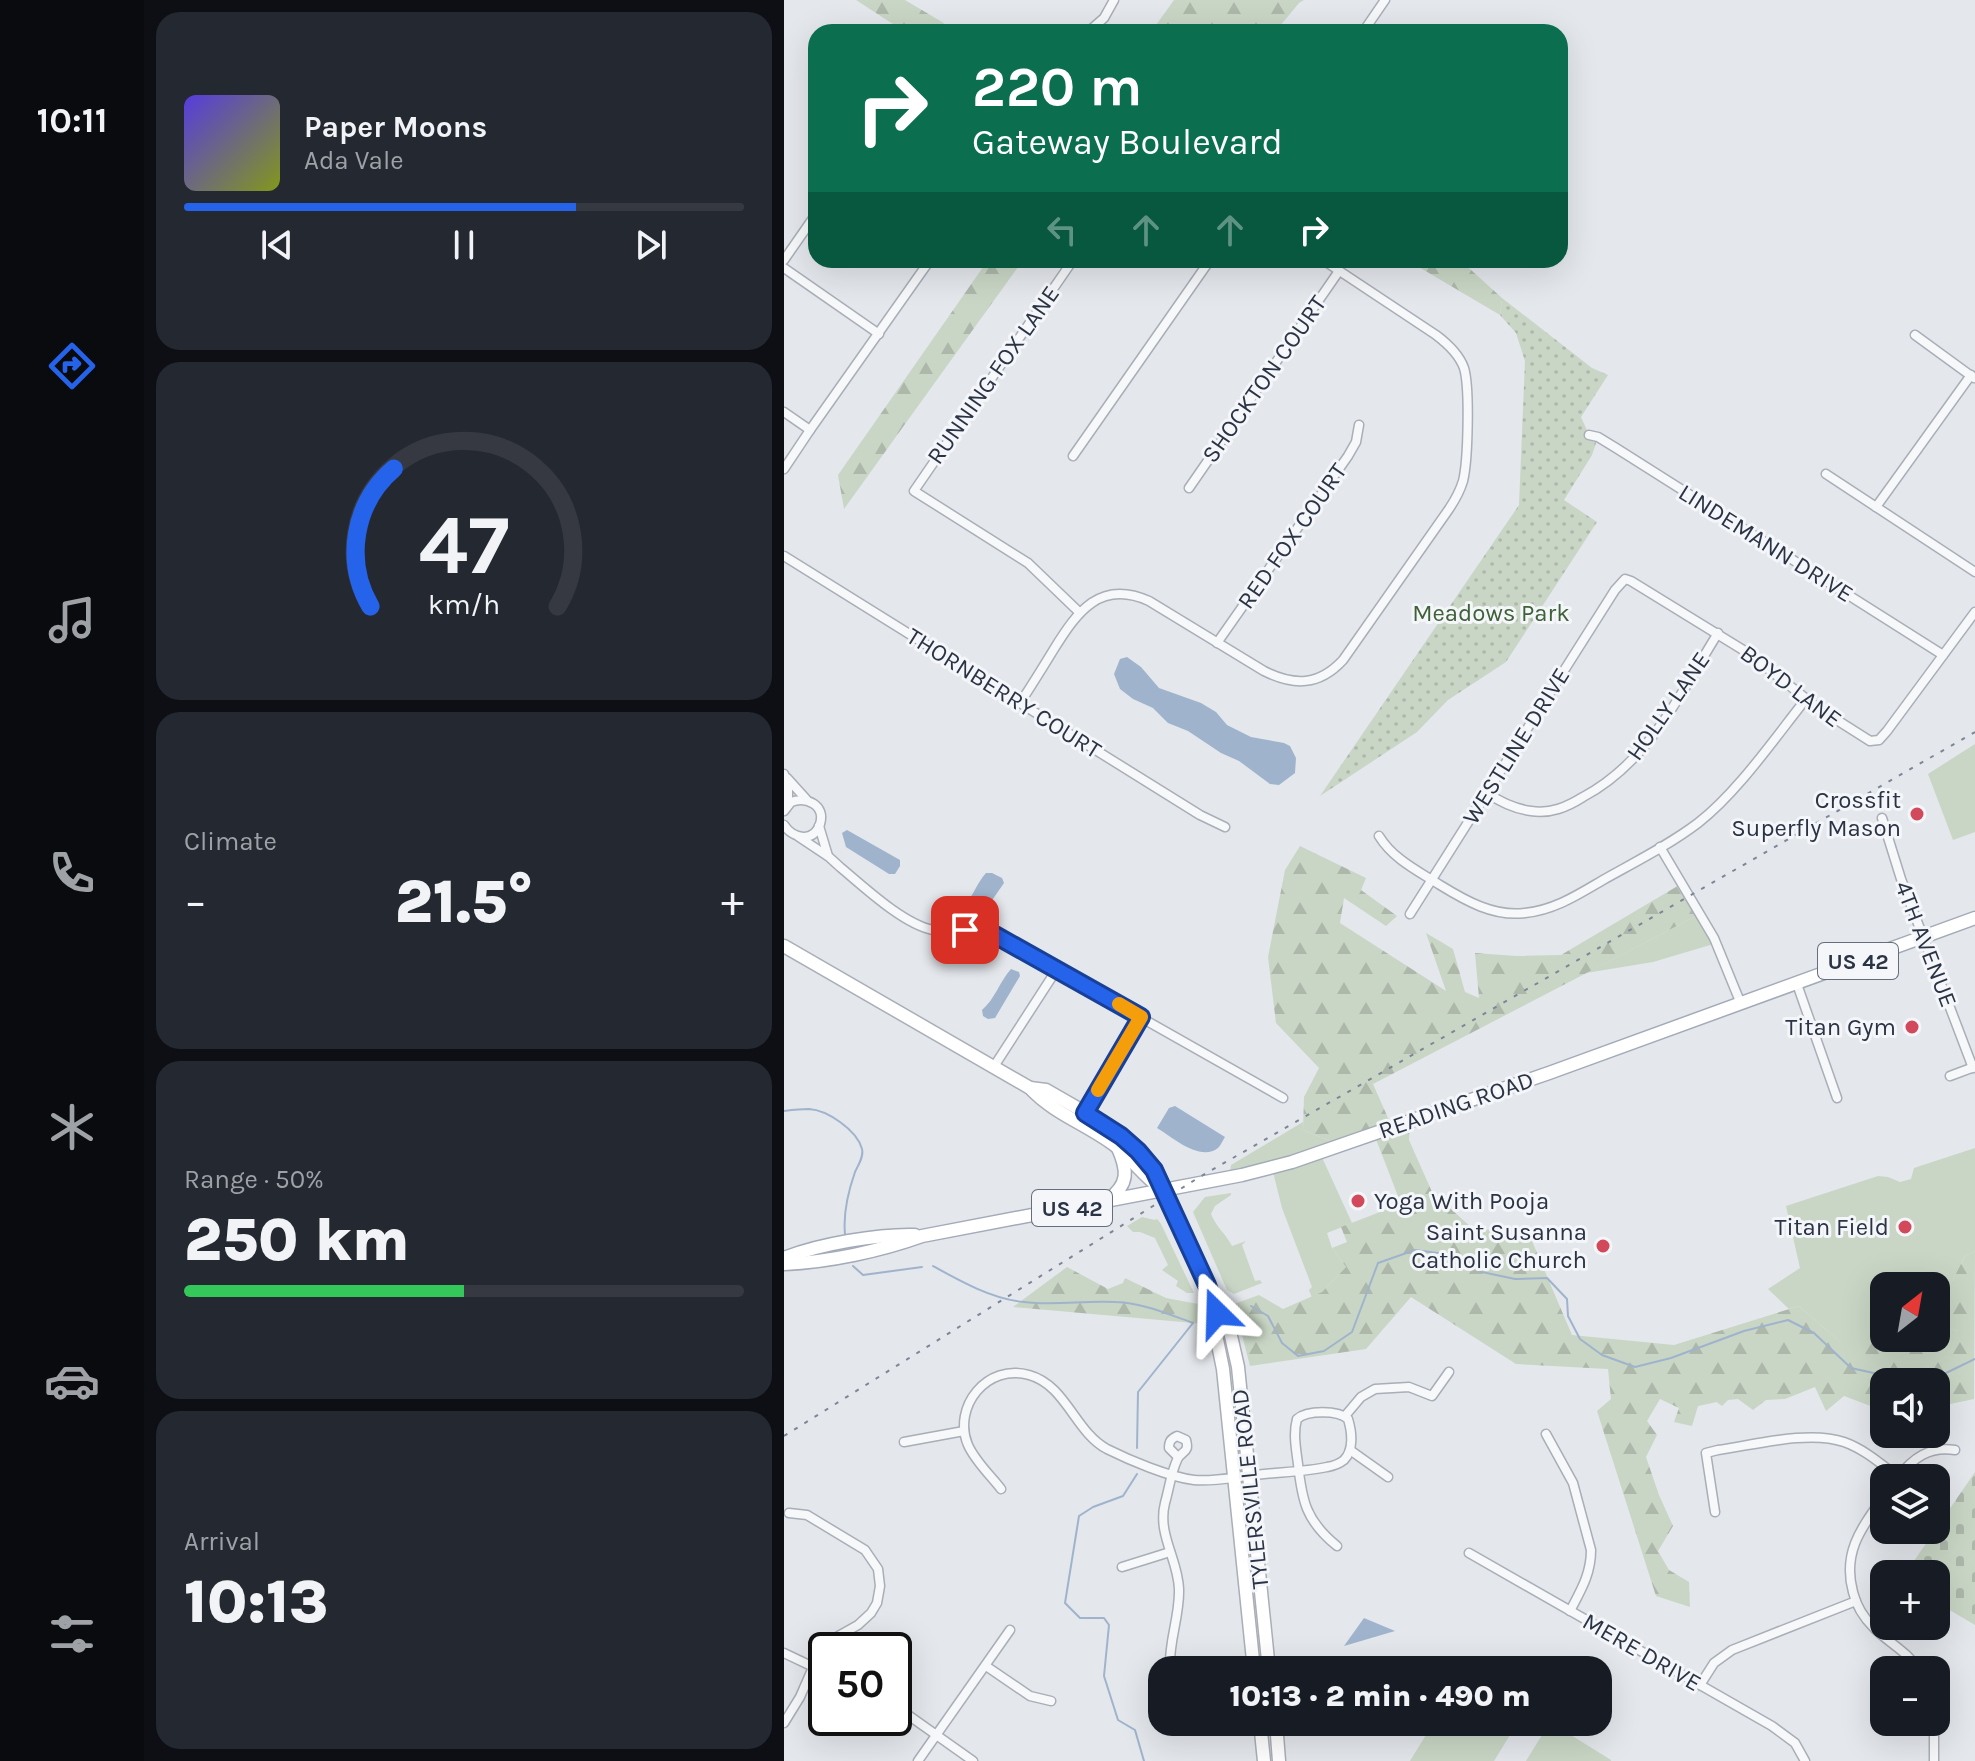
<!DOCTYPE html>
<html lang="en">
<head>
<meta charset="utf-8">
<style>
  :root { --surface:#171b24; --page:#242831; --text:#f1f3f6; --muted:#9ea1a6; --line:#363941; --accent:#2563eb }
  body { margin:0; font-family:Karla,sans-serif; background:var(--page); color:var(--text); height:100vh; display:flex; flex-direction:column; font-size:30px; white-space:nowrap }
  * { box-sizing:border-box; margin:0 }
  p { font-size:26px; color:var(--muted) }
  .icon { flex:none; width:44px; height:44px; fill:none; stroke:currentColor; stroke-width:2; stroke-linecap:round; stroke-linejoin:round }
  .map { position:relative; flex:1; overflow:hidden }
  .panel { display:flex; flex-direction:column; gap:12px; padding:12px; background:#0d0f14; width:640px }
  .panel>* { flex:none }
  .banner { position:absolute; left:24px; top:24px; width:760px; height:244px; border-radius:24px; box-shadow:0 8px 32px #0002; background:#0b6e4f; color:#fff; overflow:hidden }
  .needle { width:52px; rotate:31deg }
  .tools { position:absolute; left:1086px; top:1272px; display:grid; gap:16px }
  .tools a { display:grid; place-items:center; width:80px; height:80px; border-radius:16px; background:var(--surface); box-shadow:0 8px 32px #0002; font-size:40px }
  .speed { position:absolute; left:24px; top:1632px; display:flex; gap:16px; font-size:40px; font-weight:700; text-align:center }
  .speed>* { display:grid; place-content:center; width:104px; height:104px; border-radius:50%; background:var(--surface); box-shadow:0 8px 32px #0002; line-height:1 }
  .speed .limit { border:4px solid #111; border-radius:12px; background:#fff; color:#111 }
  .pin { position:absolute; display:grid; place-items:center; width:68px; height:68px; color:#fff; margin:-34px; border-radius:16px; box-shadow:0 4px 12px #0006 }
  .me { position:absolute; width:88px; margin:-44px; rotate:338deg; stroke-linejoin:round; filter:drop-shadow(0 0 6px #0008) }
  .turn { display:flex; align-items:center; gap:28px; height:168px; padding:0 32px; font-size:36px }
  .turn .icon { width:104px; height:104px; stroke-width:2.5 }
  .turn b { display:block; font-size:56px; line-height:68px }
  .lanes { display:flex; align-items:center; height:76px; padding:0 32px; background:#0003; justify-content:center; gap:40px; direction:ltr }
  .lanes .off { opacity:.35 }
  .big { font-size:60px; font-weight:800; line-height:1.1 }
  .panel .card { flex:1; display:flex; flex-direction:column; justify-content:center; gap:12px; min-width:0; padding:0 28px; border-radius:24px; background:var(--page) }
  .panel .dial { align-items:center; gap:0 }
  .dial svg { height:208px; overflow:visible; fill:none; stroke:var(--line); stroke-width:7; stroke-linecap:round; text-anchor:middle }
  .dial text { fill:var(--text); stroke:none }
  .song { display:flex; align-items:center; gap:24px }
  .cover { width:96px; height:96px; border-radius:12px; background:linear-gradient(135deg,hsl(250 70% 55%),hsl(70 70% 35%)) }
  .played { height:8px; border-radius:4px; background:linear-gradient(90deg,var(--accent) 70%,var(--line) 70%) }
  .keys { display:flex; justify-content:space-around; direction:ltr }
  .heat { display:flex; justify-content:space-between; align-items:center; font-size:44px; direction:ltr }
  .charge { height:12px; border-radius:6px; background:linear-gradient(90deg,#34c759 50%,var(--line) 0) }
  .trip { position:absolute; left:364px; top:1656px; width:464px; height:80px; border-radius:24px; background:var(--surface); box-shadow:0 8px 32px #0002; font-weight:800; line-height:80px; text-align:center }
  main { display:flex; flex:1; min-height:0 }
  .tabs { display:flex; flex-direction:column; width:144px; justify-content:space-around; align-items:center; background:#090b0e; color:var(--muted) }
  .tabs .icon { width:56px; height:56px }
  .tabs .selected { color:var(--accent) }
  .tabs b { font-size:36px; color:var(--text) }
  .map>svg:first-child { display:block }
  .green { fill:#c9d6c5 }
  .forest { fill:url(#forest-firs) }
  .cemetery { fill:url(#cemetery-stones) }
  .park { fill:url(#park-dots) }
  .water { fill:#9fb4cc }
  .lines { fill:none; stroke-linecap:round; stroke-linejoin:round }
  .stream { stroke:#9fb4cc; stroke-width:2 }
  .minor-casing { stroke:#a9aeb7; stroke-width:11 }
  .secondary-casing { stroke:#a9aeb7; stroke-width:15 }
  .primary-casing { stroke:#a3abb8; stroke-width:15 }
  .minor { stroke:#f7f8fa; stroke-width:8 }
  .secondary { stroke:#fff; stroke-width:12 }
  .primary { stroke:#fff; stroke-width:12 }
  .rail { stroke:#7d8696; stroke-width:2; stroke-dasharray:4 8; stroke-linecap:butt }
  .route-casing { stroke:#184099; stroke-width:20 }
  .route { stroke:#2563eb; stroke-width:14 }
  .slow { stroke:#f59e0b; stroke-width:14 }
  .poi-dot { fill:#d1495b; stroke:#f4f6f9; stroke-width:3 }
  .labels { text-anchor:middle; stroke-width:6; stroke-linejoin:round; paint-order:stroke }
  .shield { fill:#f4f6f9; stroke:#676e7b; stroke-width:2 }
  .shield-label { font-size:22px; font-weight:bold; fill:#2b3445 }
  .street-label { font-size:24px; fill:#2b3445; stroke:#f4f6f9 }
  .park-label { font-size:24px; fill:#3f6138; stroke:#f4f6f9 }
  .poi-label { font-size:24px; fill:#2b3445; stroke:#f4f6f9; text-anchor:end }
</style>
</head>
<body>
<main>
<nav class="tabs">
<b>10:11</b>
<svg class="icon selected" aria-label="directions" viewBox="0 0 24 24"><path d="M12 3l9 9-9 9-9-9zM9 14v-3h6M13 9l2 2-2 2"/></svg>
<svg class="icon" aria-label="music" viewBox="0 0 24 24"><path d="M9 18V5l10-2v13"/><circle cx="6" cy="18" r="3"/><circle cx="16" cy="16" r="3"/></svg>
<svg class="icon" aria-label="phone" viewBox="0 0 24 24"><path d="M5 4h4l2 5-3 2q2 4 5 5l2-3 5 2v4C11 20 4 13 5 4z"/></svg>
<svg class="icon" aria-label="climate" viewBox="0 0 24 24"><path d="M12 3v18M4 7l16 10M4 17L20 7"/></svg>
<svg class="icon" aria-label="car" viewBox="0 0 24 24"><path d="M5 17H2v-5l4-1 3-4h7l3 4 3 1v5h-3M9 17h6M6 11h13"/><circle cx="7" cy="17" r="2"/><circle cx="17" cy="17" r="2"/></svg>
<svg class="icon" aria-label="filters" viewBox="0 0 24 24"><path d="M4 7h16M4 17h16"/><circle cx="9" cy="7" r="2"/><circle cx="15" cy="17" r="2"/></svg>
</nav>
<section class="panel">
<div class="card">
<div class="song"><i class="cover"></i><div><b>Paper Moons</b><p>Ada Vale</p></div></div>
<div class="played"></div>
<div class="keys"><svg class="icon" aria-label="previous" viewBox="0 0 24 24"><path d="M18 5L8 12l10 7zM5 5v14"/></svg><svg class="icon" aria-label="pause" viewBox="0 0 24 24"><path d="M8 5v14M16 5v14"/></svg><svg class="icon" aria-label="next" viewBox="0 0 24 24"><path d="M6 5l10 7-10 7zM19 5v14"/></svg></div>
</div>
<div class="card dial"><svg viewBox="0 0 100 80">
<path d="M14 69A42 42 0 1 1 86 69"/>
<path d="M14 69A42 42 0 0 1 23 16" stroke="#2563eb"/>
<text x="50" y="56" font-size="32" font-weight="700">47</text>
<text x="50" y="72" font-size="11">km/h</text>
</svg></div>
<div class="card"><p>Climate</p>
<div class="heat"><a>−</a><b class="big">21.5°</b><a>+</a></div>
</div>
<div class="card"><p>Range · 50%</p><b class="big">250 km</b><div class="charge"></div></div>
<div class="card"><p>Arrival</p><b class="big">10:13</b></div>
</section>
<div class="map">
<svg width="1191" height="1761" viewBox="0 0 1191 1761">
  <defs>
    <pattern id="forest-firs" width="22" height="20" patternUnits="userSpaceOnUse" patternTransform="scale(2)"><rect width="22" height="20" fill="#c9d6c5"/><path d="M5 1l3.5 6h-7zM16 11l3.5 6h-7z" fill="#adb8ab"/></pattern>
    <pattern id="cemetery-stones" width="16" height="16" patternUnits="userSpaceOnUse" patternTransform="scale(2)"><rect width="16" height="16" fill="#c9d6c5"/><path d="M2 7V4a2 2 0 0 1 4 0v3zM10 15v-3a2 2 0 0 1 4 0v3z" fill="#adb8ab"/></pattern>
    <pattern id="park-dots" width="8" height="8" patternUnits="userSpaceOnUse" patternTransform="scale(2)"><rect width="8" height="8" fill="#c9d6c5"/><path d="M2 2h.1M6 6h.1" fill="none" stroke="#adb8ab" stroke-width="1.8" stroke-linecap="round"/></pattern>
  </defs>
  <rect width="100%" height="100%" fill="#e4e7ec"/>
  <g class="green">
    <polygon points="1191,744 1191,832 1169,840 1144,774"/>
    <polygon points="916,914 933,943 869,962 802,973"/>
    <polygon points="519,1122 519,1130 556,1145 536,1153 568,1223 543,1233 548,1248 562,1267 538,1292 528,1298 525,1290 528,1287 498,1208 488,1168 445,1178 447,1165"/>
    <polygon points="1191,1148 1191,1251 1181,1256 1166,1285 1152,1290 1152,1286 1134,1284 1100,1286 1100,1299 1090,1303 1100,1307 1100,1338 1152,1338 1152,1324 1174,1331 1165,1341 1054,1340 1015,1306 1005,1309 984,1289 1016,1268 1002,1206 1094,1176 1104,1177 1116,1182 1127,1179 1130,1168"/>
    <path d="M447,1193V1195L431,1206L427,1214C432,1227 442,1234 448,1246L462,1241L458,1245L471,1281L476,1280L478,1283L450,1294L443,1290L409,1212L421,1197Z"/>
    <polygon points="358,1217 371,1220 373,1219 377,1224 410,1293 403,1293 392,1286 394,1281 378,1270 384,1265 371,1238 356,1232 349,1232 343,1226"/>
    <polygon points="650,1722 734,1722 710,1761 626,1761"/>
    <polygon points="766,1722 827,1760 827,1761 742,1761"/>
  </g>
  <g class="forest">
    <polygon points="72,0 121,0 158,22 170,32 121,32"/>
    <polygon points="390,0 520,0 515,3 491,32 367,32"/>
    <polygon points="204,260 239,260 60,509 54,475"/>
    <polygon points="623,260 676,260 718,298 716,315"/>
    <polygon points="516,846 582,878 577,890 613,916 602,926 560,898 556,923 662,991 642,933 669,949 681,992 695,998 691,953 732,956 777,955 897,884 916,914 589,1084 608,1127 626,1121 625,1140 648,1192 688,1228 719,1231 742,1227 788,1335 890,1345 1015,1306 1054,1340 1165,1340 1174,1331 1152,1324 1152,1290 1166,1285 1181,1256 1191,1251 1190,1399 1152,1407 1152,1382 1100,1382 1100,1408 1092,1408 1060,1396 1042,1411 1031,1387 1001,1399 982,1400 969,1410 954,1399 944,1400 938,1406 933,1402 914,1406 908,1426 890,1422 895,1408 876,1399 863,1421 873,1435 862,1457 875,1495 889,1526 874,1551 885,1570 905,1582 906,1607 872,1596 813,1411 827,1399 824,1369 732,1364 627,1297 582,1349 466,1366 450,1304 475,1295 499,1309 538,1292 562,1267 548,1248 563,1242 557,1227 617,1204 590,1134 556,1145 519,1130 520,1097 535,1068 492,1023 484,957 501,870"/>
    <polygon points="283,1267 324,1289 339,1283 341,1278 382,1298 414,1304 421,1324 229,1307"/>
  </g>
  <polygon class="cemetery" points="1191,1472 1191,1625 1152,1602 1152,1574 1121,1574"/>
  <polygon class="park" points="718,298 808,368 824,375 797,417 805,435 814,437 808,455 780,500 813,522 722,662 664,700 633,732 536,796 735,505 741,361 732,333 716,315"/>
  <g class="water">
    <polygon points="343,657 357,667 375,688 417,703 432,712 443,725 467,737 500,743 506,746 512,758 511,773 495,785 486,784 455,761 437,753 404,731 384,723 369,708 349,699 336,689 330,674 336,659"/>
    <polygon points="63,830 116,860 116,866 111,874 105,874 62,847 58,833"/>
    <path d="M202,873H208L218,878L220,883L202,909L197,912L184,907L182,904C190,894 193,883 202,873Z"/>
    <path d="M227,969L235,972L236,976L211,1018L204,1019L199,1016L198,1010C211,999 216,981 227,969Z"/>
    <path d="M391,1106L441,1137C439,1140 437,1145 434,1148C416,1162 388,1137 373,1128L385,1108Z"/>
    <polygon points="580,1618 611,1631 560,1646"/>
  </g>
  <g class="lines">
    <g class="stream">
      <path d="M0,1111C8,1110 17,1109 25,1109C43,1110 73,1130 78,1149C80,1157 74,1165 71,1172C64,1192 59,1213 61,1234"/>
      <polyline points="69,1266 79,1275 138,1267"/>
      <path d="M149,1266C176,1281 208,1299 240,1302C271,1306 301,1300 332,1302C359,1303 384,1314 409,1323L354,1392L353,1448"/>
      <polyline points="467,1306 484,1316 498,1343 514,1356 540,1351 568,1332 594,1263 631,1250 661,1254 698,1272 731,1279 763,1278 783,1299 784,1316 796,1339 818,1355 851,1367 887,1358 960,1331 1004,1320 1030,1333 1067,1368 1103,1376 1162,1373 1191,1359"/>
      <polyline points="353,1474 339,1496 309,1507 295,1516 281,1603 296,1618 320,1618 325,1625 320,1676 334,1720 351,1730 360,1761"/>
    </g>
    <defs>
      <g id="minor">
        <polyline points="304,32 320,18 330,0"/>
        <polyline points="579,32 601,0"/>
        <polyline points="0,260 32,214"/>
        <polyline points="289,260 130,491 244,563 295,612"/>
        <polyline points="0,268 95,334"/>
        <polyline points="1131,335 1190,378"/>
        <polyline points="0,412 26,430"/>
        <polyline points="805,435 814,437 832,448 1159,655"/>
        <polyline points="289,456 426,260"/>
        <polyline points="0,469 26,430 146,260"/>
        <polyline points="1042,474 1191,572"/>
        <polyline points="405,488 555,271"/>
        <polyline points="1092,507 1187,375"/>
        <polyline points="0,556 416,815 441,827"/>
        <polyline points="433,643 564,456 572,442 575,425"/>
        <path d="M236,703C248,685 259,667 270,649C293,612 316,579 365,601L480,671C510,686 535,686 559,660L665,509C671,500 676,491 679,481C684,461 686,388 680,368C675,354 664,344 652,335L539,260"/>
        <polyline points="0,774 4,788 4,805"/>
        <polyline points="3,778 22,799"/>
        <path d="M702,793C716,801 730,809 747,811C767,814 783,807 799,797C865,762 896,694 934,633"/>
        <path d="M0,811L7,802C22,796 42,805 36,824C30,843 9,839 0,825"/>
        <polyline points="1098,818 1117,879 1189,1068"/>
        <polyline points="35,826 44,856"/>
        <path d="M595,836C609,859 634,871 656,885C682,901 710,917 741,913C771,910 795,894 819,880C851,862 885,845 914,823C953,793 990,739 1022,699"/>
        <path d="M15,837L45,857L56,867C80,887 119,924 149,930C171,935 187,927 211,935L499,1098"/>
        <polyline points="876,847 930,938 957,1004"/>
        <polyline points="626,914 831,590 841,579 847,581 964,653 1034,708 1086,741 1095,740 1103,731 1191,612"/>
        <polyline points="1013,984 1053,1098"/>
        <polyline points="209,1068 273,969"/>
        <polyline points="1166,1076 1190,1067"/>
        <polyline points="301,1113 357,1017"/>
        <polyline points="561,1416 577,1397 591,1389 625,1387 648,1396 665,1372"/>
        <path d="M762,1434L789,1483L807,1550C807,1574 797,1590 786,1611"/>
        <polyline points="120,1442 180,1431"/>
        <polyline points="566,1450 604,1477"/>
        <path d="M1113,1478C1129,1458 1145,1446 1171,1450"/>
        <path d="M217,1489C207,1476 191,1461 184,1445C168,1407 203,1363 245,1375C282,1385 291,1432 323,1449C345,1460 385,1477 410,1480C429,1482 451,1477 470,1475C494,1472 520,1472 543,1467C549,1466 555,1464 560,1460C570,1450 568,1432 564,1419C554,1410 523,1410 513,1419C509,1433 512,1449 514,1464C518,1501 522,1521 553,1546"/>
        <path d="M1100,1496C1078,1527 1058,1552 1069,1592C1072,1605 1080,1618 1090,1628C1105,1643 1124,1652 1135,1670"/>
        <path d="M931,1512L922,1453L934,1450C970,1445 1025,1430 1060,1442C1080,1449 1097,1464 1114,1477"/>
        <polyline points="685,1553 988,1726 1011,1743 1021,1761"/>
        <polyline points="338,1567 386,1552"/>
        <polyline points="0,1653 42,1673"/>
        <polyline points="202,1666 246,1696 267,1701"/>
        <path d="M386,1670C384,1643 396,1616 395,1589C394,1559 373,1534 381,1503C385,1489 387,1473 393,1460C397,1450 406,1454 402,1440L393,1436C387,1439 385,1441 385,1448L394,1457"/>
        <polyline points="916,1685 930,1663 948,1650 1072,1601"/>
        <polyline points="110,1705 189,1761"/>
        <polyline points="401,1722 404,1730"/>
        <polyline points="1150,1722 1150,1761"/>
        <polyline points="0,1723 16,1697 37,1649 49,1639 74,1625 87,1613 93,1603 96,1586 94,1569 81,1550 23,1515 5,1513"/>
        <polyline points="134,1761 226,1630"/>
      </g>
      <g id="secondary">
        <path d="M0,946L246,1088C269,1113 302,1124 329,1144C347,1157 360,1177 379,1190"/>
        <polyline points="246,1088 262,1090 316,1121 345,1143 370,1170 423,1285 433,1313 445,1327 454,1367 485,1670"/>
        <polyline points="433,1313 430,1325 439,1369 470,1670"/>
        <polyline points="476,1722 480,1761"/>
        <polyline points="492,1722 495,1761"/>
      </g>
      <g id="primary">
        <path d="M324,1200C345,1184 344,1171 334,1148"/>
        <path d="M0,1258C35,1244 94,1234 131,1235"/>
        <path d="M0,1264C45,1262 96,1251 138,1236L458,1175L508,1162L765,1073L1191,918"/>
      </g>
    </defs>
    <use href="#minor" class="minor-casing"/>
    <use href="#secondary" class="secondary-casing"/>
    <use href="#primary" class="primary-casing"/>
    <use href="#minor" class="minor"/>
    <use href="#secondary" class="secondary"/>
    <use href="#primary" class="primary"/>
    <polyline class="rail" points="0,1436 414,1178 1191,732"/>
  </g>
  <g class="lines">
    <defs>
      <polyline id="route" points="181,930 191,930 211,935 357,1017 301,1113 337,1136 354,1151 370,1170 423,1285 433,1313"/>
    </defs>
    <use href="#route" class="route-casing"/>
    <use href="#route" class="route"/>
    <polyline class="slow" points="314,1090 357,1017 335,1004"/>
  </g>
  <g class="poi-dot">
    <circle cx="1133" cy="814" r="8"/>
    <circle cx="1128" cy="1027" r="8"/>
    <circle cx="574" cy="1201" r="8"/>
    <circle cx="1121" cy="1227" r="8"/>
    <circle cx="819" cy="1246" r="8"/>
  </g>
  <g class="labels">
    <g class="shield">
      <rect x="1034" y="943" width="80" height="36" rx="6"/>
      <rect x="248" y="1190" width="80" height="36" rx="6"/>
    </g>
    <g class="shield-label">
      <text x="1074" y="969">US 42</text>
      <text x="288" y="1216">US 42</text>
    </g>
    <g class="street-label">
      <text transform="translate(209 375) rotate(-55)" y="8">RUNNING FOX LANE</text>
      <text transform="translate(480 379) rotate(-55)" y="8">SHOCKTON COURT</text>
      <text transform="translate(508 536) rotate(-55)" y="8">RED FOX COURT</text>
      <text transform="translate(982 543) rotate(32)" y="8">LINDEMANN DRIVE</text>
      <text transform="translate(1007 686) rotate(37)" y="8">BOYD LANE</text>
      <text transform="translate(220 693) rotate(32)" y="8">THORNBERRY COURT</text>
      <text transform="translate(884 706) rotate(-55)" y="8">HOLLY LANE</text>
      <text transform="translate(732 746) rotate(-58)" y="8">WESTLINE DRIVE</text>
      <text transform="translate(1142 944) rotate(69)" y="8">4TH AVENUE</text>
      <text transform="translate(672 1105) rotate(-19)" y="8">READING ROAD</text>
      <text transform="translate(466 1489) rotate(-96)" y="8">TYLERSVILLE ROAD</text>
      <text transform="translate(858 1652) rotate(30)" y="8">MERE DRIVE</text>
    </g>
    <g class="park-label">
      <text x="707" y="621">Meadows Park</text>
    </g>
    <g class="poi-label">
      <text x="1117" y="808">Crossfit<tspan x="1117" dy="28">Superfly Mason</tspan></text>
      <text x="1112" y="1035">Titan Gym</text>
      <text x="590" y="1209" text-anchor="start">Yoga With Pooja</text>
      <text x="1105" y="1235">Titan Field</text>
      <text x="803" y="1240">Saint Susanna<tspan x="803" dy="28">Catholic Church</tspan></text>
    </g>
  </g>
</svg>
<div class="tools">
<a><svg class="needle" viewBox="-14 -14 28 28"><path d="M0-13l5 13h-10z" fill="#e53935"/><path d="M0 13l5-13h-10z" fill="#9ea1a6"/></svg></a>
<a><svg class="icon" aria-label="sound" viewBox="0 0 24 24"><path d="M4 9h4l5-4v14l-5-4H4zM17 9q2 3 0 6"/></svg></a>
<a><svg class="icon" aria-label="layers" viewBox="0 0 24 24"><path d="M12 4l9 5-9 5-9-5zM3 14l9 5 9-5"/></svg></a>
<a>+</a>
<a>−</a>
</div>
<div class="speed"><div class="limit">50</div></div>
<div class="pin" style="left:181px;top:930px;background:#d93025"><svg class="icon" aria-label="arrive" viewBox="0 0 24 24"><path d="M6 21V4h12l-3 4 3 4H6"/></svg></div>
<svg class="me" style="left:433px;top:1313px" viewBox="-20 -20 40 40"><path d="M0-17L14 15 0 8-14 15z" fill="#2563eb" stroke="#fff" stroke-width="4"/></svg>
<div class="trip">10:13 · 2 min · 490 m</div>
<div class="banner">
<div class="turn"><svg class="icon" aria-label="right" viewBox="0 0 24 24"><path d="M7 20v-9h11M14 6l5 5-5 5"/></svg><div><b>220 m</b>Gateway Boulevard</div></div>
<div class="lanes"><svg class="icon off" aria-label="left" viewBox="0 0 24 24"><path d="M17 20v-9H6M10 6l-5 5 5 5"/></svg><svg class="icon off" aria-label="ahead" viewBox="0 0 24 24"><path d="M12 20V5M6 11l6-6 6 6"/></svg><svg class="icon off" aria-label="ahead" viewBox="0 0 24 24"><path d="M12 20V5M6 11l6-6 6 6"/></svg><svg class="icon" aria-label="right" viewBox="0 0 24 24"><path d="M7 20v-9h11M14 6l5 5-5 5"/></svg></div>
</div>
</div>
</main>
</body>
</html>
